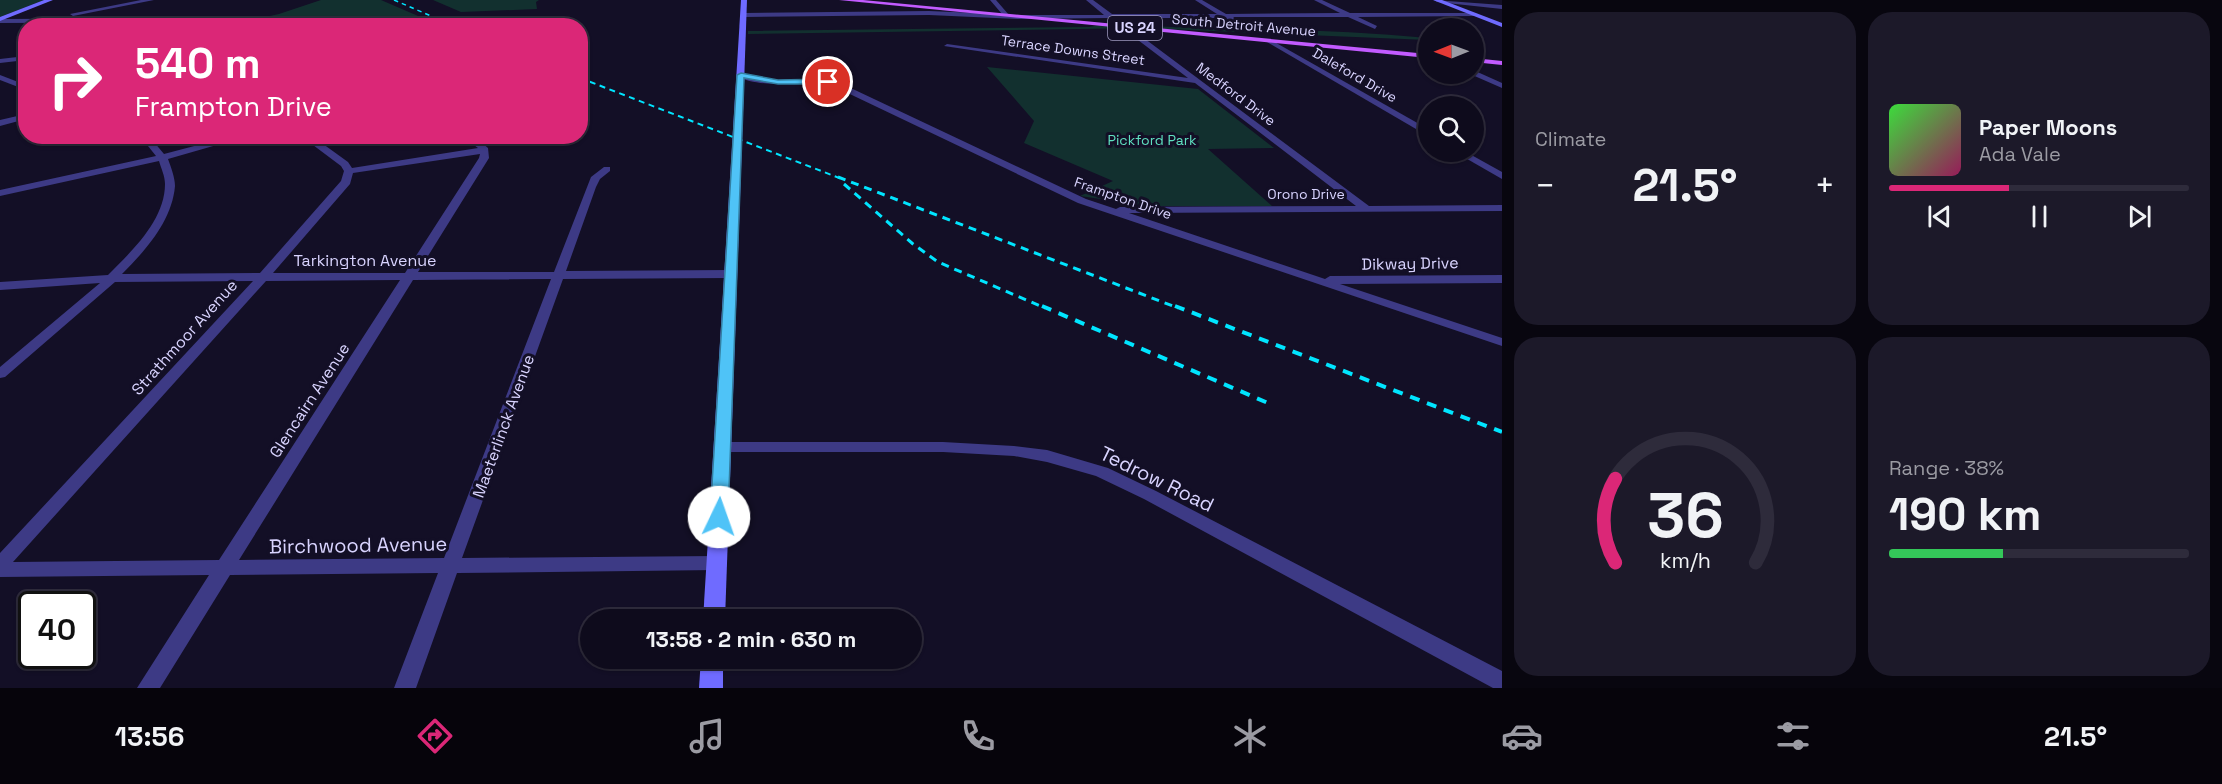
<!DOCTYPE html>
<html lang="en">
<head>
<meta charset="utf-8">
<style>
  :root { --surface:#0e0b1c; --page:#1c1929; --text:#f1f3f6; --muted:#9b9ba3; --line:#2e2b3b; --accent:#db2777 }
  body { margin:0; font-family:"Space Grotesk",sans-serif; background:var(--page); color:var(--text); height:100vh; display:flex; flex-direction:column; font-size:22px; white-space:nowrap }
  * { box-sizing:border-box; margin:0 }
  p { font-size:20px; color:var(--muted) }
  .icon { flex:none; width:33px; height:33px; fill:none; stroke:currentColor; stroke-width:2; stroke-linecap:round; stroke-linejoin:round }
  .map { position:relative; flex:1; overflow:hidden }
  .panel { display:flex; flex-direction:column; gap:12px; padding:12px; background:#08060f; width:720px }
  .panel>* { flex:none }
  .hud { position:absolute; left:18px; top:18px; width:570px; height:126px; border-radius:24px; box-shadow:0 2px 4px #0004,0 0 0 2px var(--line); background:#db2777; color:#fff; overflow:hidden }
  .needle { width:39px; rotate:269deg }
  .controls { position:absolute; left:1418px; top:18px; display:grid; gap:12px }
  .controls a { display:grid; place-items:center; width:66px; height:66px; border-radius:50%; background:var(--surface); box-shadow:0 2px 4px #0004,0 0 0 2px var(--line); font-size:30px }
  .speed { position:absolute; left:18px; top:591px; display:flex; gap:12px; font-size:30px; font-weight:700; text-align:center }
  .speed>* { display:grid; place-content:center; width:78px; height:78px; border-radius:50%; background:var(--surface); box-shadow:0 2px 4px #0004,0 0 0 2px var(--line); line-height:1 }
  .speed .limit { border:3px solid #111; border-radius:9px; background:#fff; color:#111 }
  .pin { position:absolute; display:grid; place-items:center; width:51px; height:51px; color:#fff; margin:-26px; border:3px solid #fff; border-radius:50%; box-shadow:0 2px 6px #0007 }
  .me { position:absolute; width:66px; margin:-33px; rotate:3deg; stroke-linejoin:round; filter:drop-shadow(0 0 4px #0008) }
  .turn { display:flex; align-items:center; gap:21px; height:126px; padding:0 18px; font-size:27px }
  .turn .icon { width:78px; height:78px; stroke-width:2.5 }
  .turn b { display:block; font-size:42px; line-height:51px }
  .big { font-size:45px; font-weight:700; line-height:1.1 }
  .panel .widget { flex:1; display:flex; flex-direction:column; justify-content:center; gap:9px; min-width:0; padding:0 21px; border-radius:24px; background:var(--page) }
  .panel .dial { align-items:center; gap:0 }
  .dial svg { height:156px; overflow:visible; fill:none; stroke:var(--line); stroke-width:7; stroke-linecap:round; text-anchor:middle }
  .dial text { fill:var(--text); stroke:none }
  .song { display:flex; align-items:center; gap:18px }
  .cover { width:72px; height:72px; border-radius:9px; background:linear-gradient(135deg,hsl(120 70% 55%),hsl(330 70% 35%)) }
  .played { height:6px; border-radius:3px; background:linear-gradient(90deg,var(--accent) 40%,var(--line) 40%) }
  .keys { display:flex; justify-content:space-around; direction:ltr }
  .heat { display:flex; justify-content:space-between; align-items:center; font-size:33px; direction:ltr }
  .charge { height:9px; border-radius:4px; background:linear-gradient(90deg,#34c759 38%,var(--line) 0) }
  .panel .tiles { flex:1; display:grid; gap:12px; grid-template-columns:repeat(2,1fr) }
  .trip { position:absolute; left:580px; top:609px; width:342px; height:60px; border-radius:30px; background:var(--surface); box-shadow:0 2px 4px #0004,0 0 0 2px var(--line); font-weight:700; line-height:60px; text-align:center }
  .tabs { display:flex; height:96px; justify-content:space-around; align-items:center; background:#06040b; color:var(--muted) }
  .tabs .icon { width:42px; height:42px }
  .tabs .selected { color:var(--accent) }
  .tabs b { font-size:27px; color:var(--text) }
  main { display:flex; flex:1; min-height:0 }
  .map>svg:first-child { display:block }
  .green { fill:#12302f }
  .lines { fill:none; stroke-linecap:round; stroke-linejoin:round }
  .street { fill:#3d3a85; fill-rule:evenodd }
  .secondary { fill:#6f6bff; fill-rule:evenodd }
  .primary { fill:#c25bff; fill-rule:evenodd }
  .rail-far3 { stroke:#00e5ff; stroke-width:1.5; stroke-dasharray:4.5 4; stroke-linecap:butt }
  .rail-far2 { stroke:#00e5ff; stroke-width:2; stroke-dasharray:6 4.5; stroke-linecap:butt }
  .rail-far1 { stroke:#00e5ff; stroke-width:3; stroke-dasharray:8 6; stroke-linecap:butt }
  .rail { stroke:#00e5ff; stroke-width:4; stroke-dasharray:10 8; stroke-linecap:butt }
  .route { fill:#4fc3f7; stroke:#337fa1; stroke-width:1.5 }
  .labels { text-anchor:middle; stroke-width:6; stroke-linejoin:round; paint-order:stroke }
  .far-street-label { font-size:14px; fill:#d9d4ff; stroke:#130f26 }
  .far-park-label { font-size:14px; fill:#5fe0c0; stroke:#130f26 }
  .shield { fill:#130f26; stroke:#9e99be; stroke-width:1.5 }
  .shield-label { font-size:15px; font-weight:bold; fill:#d9d4ff }
  .street-label { font-size:16px; fill:#d9d4ff; stroke:#130f26 }
  .near-street-label { font-size:20px; fill:#d9d4ff; stroke:#130f26 }
</style>
</head>
<body>
<main>
<div class="map">
<svg width="1502" height="688" viewBox="0 0 1502 688">
  <rect width="100%" height="100%" fill="#130f26"/>
  <g class="green">
    <polygon points="0,0 44,0 0,17"/>
    <polygon points="321,0 381,0 439,25 228,25 279,14"/>
    <polygon points="433,0 539,0 536,2 537,9 461,12"/>
    <path d="M1111,23C1160,28 1209,28 1258,29C1315,30 1372,33 1428,38V40L1141,28L748,34V31L1089,27Z"/>
    <polygon points="987,67 1198,89 1274,148 1208,149 1272,206 1148,206 1080,196 1113,181 1024,143 1034,121"/>
  </g>
  <g class="lines">
    <g class="street">
      <polygon points="141,0 154,0 73,16 70,14"/>
      <path d="M990,0H996L1009,15H1104L1086,0H1093L1112,14H1217L1195,0H1202L1226,14L1340,13L1314,0H1322L1350,13H1476L1474,16L1358,17L1377,26L1375,29L1348,17H1233L1245,25L1243,28L1224,18H1117L1369,206L1502,205V211L1129,213L1325,279L1330,276L1502,275V283L1340,284L1502,338V346L1078,203L833,86C805,80 761,90 737,76L741,74L778,80L820,79L838,82L1086,199L1116,209L1120,207L1356,206L1195,83L944,46L947,44L1188,78L1109,18L1018,19L929,15L744,17L741,15L744,13L929,11L1002,14Z"/>
      <polygon points="1434,0 1502,5 1502,9 1437,2"/>
      <polygon points="0,19 203,18 206,20 203,22 0,23"/>
      <polygon points="1267,40 1271,40 1428,129 1428,136 1267,42"/>
      <polygon points="26,56 26,60 0,63 0,59"/>
      <polygon points="1473,70 1502,83 1502,88 1470,74 1473,74"/>
      <polygon points="0,75 26,85 26,90 0,80"/>
      <polygon points="26,114 26,119 0,126 0,120"/>
      <path d="M140,136H149L164,154L232,136H248L168,159C171,167 175,178 175,186C172,221 146,250 122,274L260,273L341,181L344,171L341,166L301,136H312L348,162L352,168L478,148L462,136H474L488,148L489,158L418,272H554L591,177L604,167H610V171L600,179L596,187L566,271L731,270L737,274L731,278L563,279L462,558L717,556L723,558L726,563L723,568L717,570L457,573L416,688H394L438,573L230,575L160,688H137L209,575L0,577V553L253,281L115,282L5,377L0,378V367L100,283L0,290V282L108,275C132,251 165,220 165,184C165,176 161,168 159,161L0,196V190L156,156ZM480,154L479,158L405,273H273L350,184L353,173ZM551,279L444,558L239,560L413,280ZM400,280L219,560L13,562L266,281Z"/>
      <polygon points="1455,152 1466,152 1502,172 1502,179"/>
      <polygon points="723,442 943,442 1014,446 1047,450 1108,468 1156,491 1502,671 1502,688 1493,688 1144,499 1096,476 1047,462 1014,456 943,452 723,452 717,451 715,447 717,443"/>
    </g>
    <g class="secondary">
      <polygon points="44,0 53,0 0,21 0,17"/>
      <polygon points="741,0 747,0 725,620 703,620"/>
      <polygon points="1433,0 1442,0 1502,23 1502,27"/>
      <polygon points="701,658 723,658 723,688 699,688"/>
    </g>
    <g class="primary">
      <polygon points="839,0 863,0 1428,54 1428,58"/>
      <polygon points="1473,58 1502,61 1502,65 1473,62"/>
    </g>
    <polyline class="rail-far3" points="394,0 454,26"/>
    <polyline class="rail-far2" points="580,78 842,179"/>
    <g class="rail-far1">
      <polyline points="838,177 1178,308"/>
      <polyline points="844,184 913,244 938,262 1045,308"/>
    </g>
    <g class="rail">
      <polyline points="1042,306 1268,403"/>
      <polyline points="1175,306 1502,432"/>
    </g>
  </g>
  <polygon class="route" points="741,73 778,80 828,79 832,82 828,84 778,84 744,78 728,517 725,521 719,523 713,521 710,517 737,75"/>
  <g class="labels">
    <g class="far-street-label">
      <text transform="translate(1244 25) rotate(5)" y="5">South Detroit Avenue</text>
      <text transform="translate(1073 50) rotate(8)" y="5">Terrace Downs Street</text>
      <text transform="translate(1355 75) rotate(30)" y="5">Daleford Drive</text>
      <text transform="translate(1236 94) rotate(37)" y="5">Medford Drive</text>
      <text x="1306" y="199">Orono Drive</text>
      <text transform="translate(1123 198) rotate(19)" y="5">Frampton Drive</text>
    </g>
    <g class="far-park-label">
      <text x="1152" y="145">Pickford Park</text>
    </g>
    <rect class="shield" x="1108" y="16" width="54" height="24" rx="4.5"/>
    <g class="shield-label">
      <text x="1135" y="33">US 24</text>
    </g>
    <g class="street-label">
      <text x="365" y="266">Tarkington Avenue</text>
      <text transform="translate(1410 263) rotate(-1)" y="6">Dikway Drive</text>
      <text transform="translate(184 337) rotate(-48)" y="6">Strathmoor Avenue</text>
      <text transform="translate(309 400) rotate(-57)" y="6">Glencairn Avenue</text>
      <text transform="translate(503 426) rotate(-70)" y="6">Maeterlinck Avenue</text>
    </g>
    <g class="near-street-label">
      <text transform="translate(1157 479) rotate(26)" y="7">Tedrow Road</text>
      <text transform="translate(358 545) rotate(-1)" y="7">Birchwood Avenue</text>
    </g>
  </g>
</svg>
<div class="controls">
<a><svg class="needle" viewBox="-14 -14 28 28"><path d="M0-13l5 13h-10z" fill="#e53935"/><path d="M0 13l5-13h-10z" fill="#9b9ba3"/></svg></a>
<a><svg class="icon" aria-label="search" viewBox="0 0 24 24"><circle cx="10" cy="10" r="6"/><path d="M15 15l6 6"/></svg></a>
</div>
<div class="speed"><div class="limit">40</div></div>
<div class="pin" style="left:828px;top:82px;background:#d93025"><svg class="icon" aria-label="arrive" viewBox="0 0 24 24"><path d="M6 21V4h12l-3 4 3 4H6"/></svg></div>
<svg class="me" style="left:719px;top:517px" viewBox="-20 -20 40 40"><circle r="19" fill="#fff"/><path d="M0-13L10 11 0 6-10 11z" fill="#4fc3f7"/></svg>
<div class="trip">13:58 · 2 min · 630 m</div>
<div class="hud">
<div class="turn"><svg class="icon" aria-label="right" viewBox="0 0 24 24"><path d="M7 20v-9h11M14 6l5 5-5 5"/></svg><div><b>540 m</b>Frampton Drive</div></div>
</div>
</div>
<section class="panel">
<div class="tiles">
<div class="widget"><p>Climate</p>
<div class="heat"><a>−</a><b class="big">21.5°</b><a>+</a></div>
</div>
<div class="widget">
<div class="song"><i class="cover"></i><div><b>Paper Moons</b><p>Ada Vale</p></div></div>
<div class="played"></div>
<div class="keys"><svg class="icon" aria-label="previous" viewBox="0 0 24 24"><path d="M18 5L8 12l10 7zM5 5v14"/></svg><svg class="icon" aria-label="pause" viewBox="0 0 24 24"><path d="M8 5v14M16 5v14"/></svg><svg class="icon" aria-label="next" viewBox="0 0 24 24"><path d="M6 5l10 7-10 7zM19 5v14"/></svg></div>
</div>
<div class="widget dial"><svg viewBox="0 0 100 80">
<path d="M14 69A42 42 0 1 1 86 69"/>
<path d="M14 69A42 42 0 0 1 14 26" stroke="#db2777"/>
<text x="50" y="56" font-size="32" font-weight="700">36</text>
<text x="50" y="72" font-size="11">km/h</text>
</svg></div>
<div class="widget"><p>Range · 38%</p><b class="big">190 km</b><div class="charge"></div></div>
</div>
</section>
</main>
<nav class="tabs">
<b>13:56</b>
<svg class="icon selected" aria-label="directions" viewBox="0 0 24 24"><path d="M12 3l9 9-9 9-9-9zM9 14v-3h6M13 9l2 2-2 2"/></svg>
<svg class="icon" aria-label="music" viewBox="0 0 24 24"><path d="M9 18V5l10-2v13"/><circle cx="6" cy="18" r="3"/><circle cx="16" cy="16" r="3"/></svg>
<svg class="icon" aria-label="phone" viewBox="0 0 24 24"><path d="M5 4h4l2 5-3 2q2 4 5 5l2-3 5 2v4C11 20 4 13 5 4z"/></svg>
<svg class="icon" aria-label="climate" viewBox="0 0 24 24"><path d="M12 3v18M4 7l16 10M4 17L20 7"/></svg>
<svg class="icon" aria-label="car" viewBox="0 0 24 24"><path d="M5 17H2v-5l4-1 3-4h7l3 4 3 1v5h-3M9 17h6M6 11h13"/><circle cx="7" cy="17" r="2"/><circle cx="17" cy="17" r="2"/></svg>
<svg class="icon" aria-label="filters" viewBox="0 0 24 24"><path d="M4 7h16M4 17h16"/><circle cx="9" cy="7" r="2"/><circle cx="15" cy="17" r="2"/></svg>
<b>21.5°</b>
</nav>
</body>
</html>
